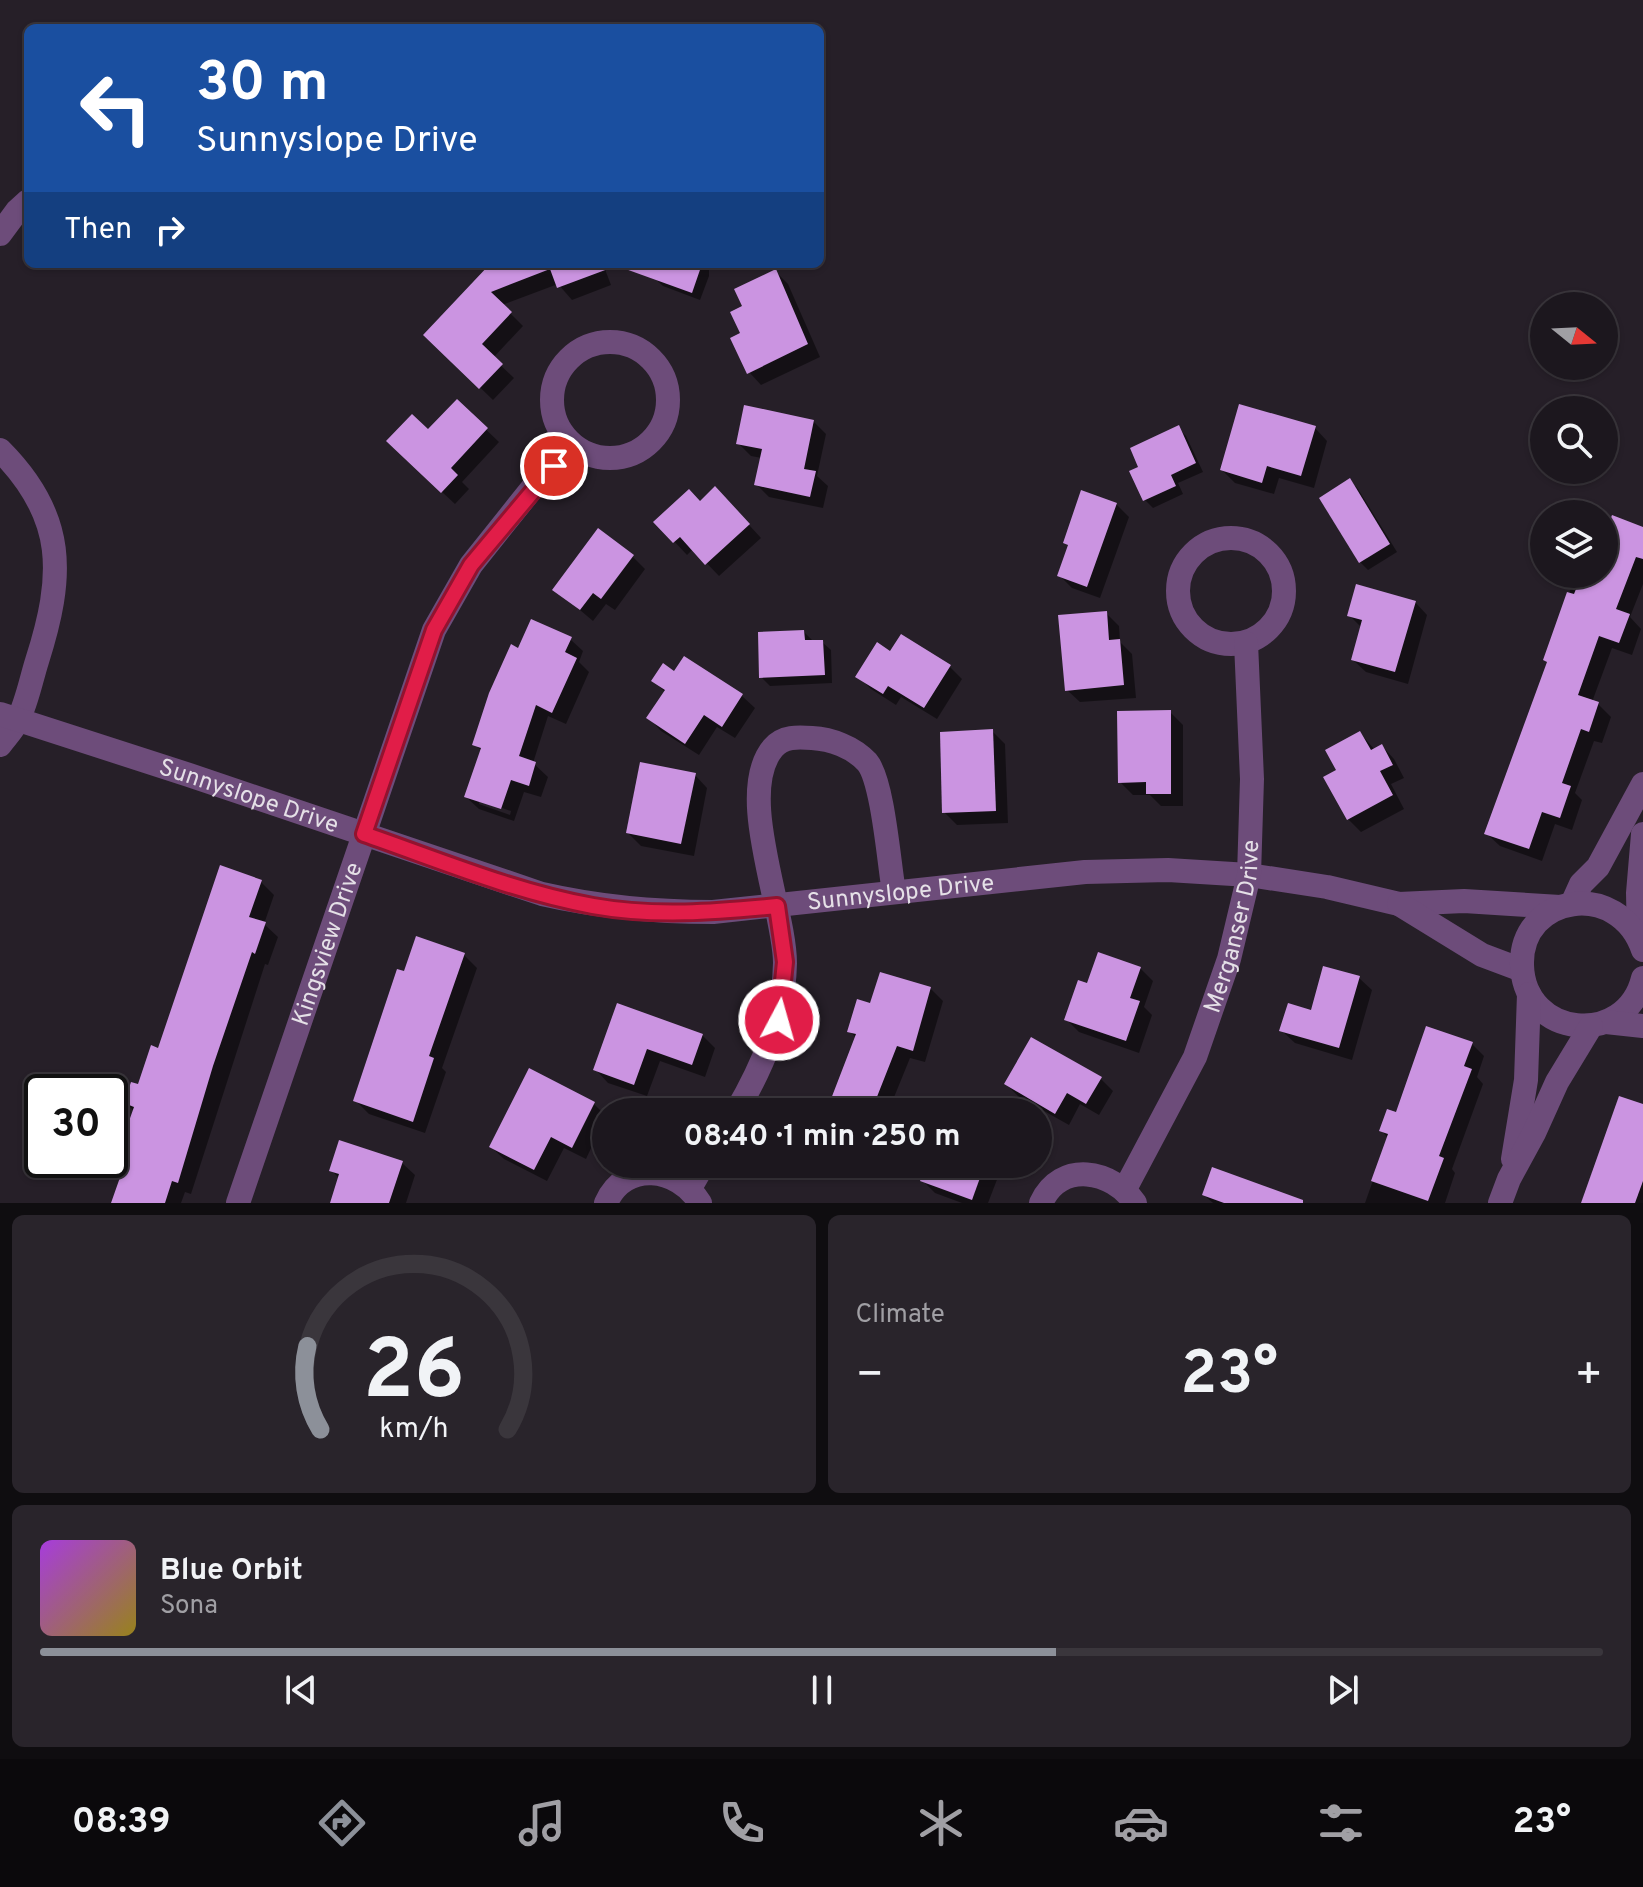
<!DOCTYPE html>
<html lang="en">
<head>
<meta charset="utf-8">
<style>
  :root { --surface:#1c171e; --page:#29242b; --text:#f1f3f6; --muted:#a09fa4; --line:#3a363c; --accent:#8c9099 }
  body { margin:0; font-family:Overpass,sans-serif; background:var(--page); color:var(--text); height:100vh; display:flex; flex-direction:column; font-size:30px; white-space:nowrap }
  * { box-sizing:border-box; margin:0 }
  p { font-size:26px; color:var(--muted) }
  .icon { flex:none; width:44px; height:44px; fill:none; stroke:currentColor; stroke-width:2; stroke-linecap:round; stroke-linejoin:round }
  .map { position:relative; height:1203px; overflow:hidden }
  .side { display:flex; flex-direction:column; gap:12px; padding:12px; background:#0f0d10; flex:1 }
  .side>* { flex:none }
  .top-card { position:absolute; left:24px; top:24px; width:800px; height:244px; border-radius:12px; box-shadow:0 2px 6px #0004,0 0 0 2px var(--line); background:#1a4fa0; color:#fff; overflow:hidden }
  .needle { width:52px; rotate:108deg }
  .fabs { position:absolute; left:1530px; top:292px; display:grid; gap:16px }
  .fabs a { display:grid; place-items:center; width:88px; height:88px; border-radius:50%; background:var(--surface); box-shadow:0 2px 6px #0004,0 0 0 2px var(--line); font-size:40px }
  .speed { position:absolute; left:24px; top:1074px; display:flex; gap:16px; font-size:40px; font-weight:700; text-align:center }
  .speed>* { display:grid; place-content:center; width:104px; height:104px; border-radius:50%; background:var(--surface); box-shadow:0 2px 6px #0004,0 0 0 2px var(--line); line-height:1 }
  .speed .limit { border:4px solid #111; border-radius:12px; background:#fff; color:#111 }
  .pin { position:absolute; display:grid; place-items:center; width:68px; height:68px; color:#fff; margin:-34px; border:4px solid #fff; border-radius:50%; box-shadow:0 2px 8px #0007 }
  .me { position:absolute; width:88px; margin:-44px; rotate:6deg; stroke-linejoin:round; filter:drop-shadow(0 0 6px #0008) }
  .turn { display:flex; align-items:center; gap:28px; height:168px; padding:0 40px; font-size:36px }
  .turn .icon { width:104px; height:104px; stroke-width:2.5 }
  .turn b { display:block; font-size:56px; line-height:68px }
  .then { display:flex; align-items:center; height:76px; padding:0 40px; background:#0003; gap:16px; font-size:30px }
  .big { font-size:60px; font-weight:700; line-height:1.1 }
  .side .tile { flex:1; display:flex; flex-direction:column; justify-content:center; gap:12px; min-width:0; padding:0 28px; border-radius:12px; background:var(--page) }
  .side .dial { align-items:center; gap:0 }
  .dial svg { height:208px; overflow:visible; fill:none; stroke:var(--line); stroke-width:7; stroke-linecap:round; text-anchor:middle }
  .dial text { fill:var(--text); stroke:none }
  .song { display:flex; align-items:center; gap:24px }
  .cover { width:96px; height:96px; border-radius:12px; background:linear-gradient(135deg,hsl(280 70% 55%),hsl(50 70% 35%)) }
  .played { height:8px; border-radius:4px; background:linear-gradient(90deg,var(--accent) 65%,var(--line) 65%) }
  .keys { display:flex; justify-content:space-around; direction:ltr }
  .heat { display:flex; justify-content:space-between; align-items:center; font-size:44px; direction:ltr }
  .side .tiles { flex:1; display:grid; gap:12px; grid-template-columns:1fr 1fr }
  .tile:last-child { grid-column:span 2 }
  .trip { position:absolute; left:592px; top:1098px; width:460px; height:80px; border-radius:40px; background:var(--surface); box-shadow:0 2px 6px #0004,0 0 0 2px var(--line); font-weight:700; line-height:80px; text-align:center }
  .dock { display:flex; height:128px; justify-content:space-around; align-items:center; background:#0b090c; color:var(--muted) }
  .dock .icon { width:56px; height:56px }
  .dock .on { color:var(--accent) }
  .dock b { font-size:36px; color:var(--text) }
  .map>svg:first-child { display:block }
  .shadow { fill:#0007; fill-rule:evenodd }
  .building { fill:#cb94e1 }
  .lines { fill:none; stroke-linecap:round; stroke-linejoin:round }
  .minor { stroke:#6d4c7a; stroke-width:24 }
  .route-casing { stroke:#92132f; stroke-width:20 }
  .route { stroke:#e11d48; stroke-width:14 }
  .labels { text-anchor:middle; stroke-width:8; stroke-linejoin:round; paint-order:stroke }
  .street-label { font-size:24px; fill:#e5e0e7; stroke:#1c151f }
</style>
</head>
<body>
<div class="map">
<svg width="1643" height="1203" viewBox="0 0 1643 1203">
  <rect width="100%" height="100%" fill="#261f28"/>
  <g class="shadow">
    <polygon points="493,264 603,264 611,285 572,300 558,284 502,305 523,326 493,358 514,378 493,400 426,335"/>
    <polygon points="639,264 704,264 709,268 709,276 700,300 663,286"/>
    <polygon points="775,271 788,284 820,357 761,385 749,372 743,334 744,307"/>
    <polygon points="457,402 499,442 462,482 469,489 455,504 401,454 429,432"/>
    <polygon points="813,421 826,434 817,476 828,486 823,508 769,497 756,484 762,458 751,456 738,443"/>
    <polygon points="1178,428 1186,436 1203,472 1178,483 1183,494 1153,508 1145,500 1132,472 1141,468"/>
    <polygon points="1315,428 1327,441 1314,488 1279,478 1274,494 1235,483 1222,470"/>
    <polygon points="1350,480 1358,489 1397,552 1368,570 1360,562"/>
    <polygon points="728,502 761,538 719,576 693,549 687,555 656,522 700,503"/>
    <polygon points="1116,504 1129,517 1100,598 1072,588 1059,575 1069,547 1065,542"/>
    <polygon points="1604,526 1643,529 1643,584 1630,617 1641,629 1632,655 1612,648 1592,702 1598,704 1611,717 1602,743 1594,741 1575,793 1582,800 1572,830 1555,824 1542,861 1500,846 1487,834 1548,663 1545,660 1576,574 1604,574"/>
    <polygon points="632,556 645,569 615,610 606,604 593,621 555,589"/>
    <polygon points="1415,602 1427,615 1408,684 1366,672 1353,660 1362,628 1349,615"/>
    <polygon points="1106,613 1119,626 1120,642 1132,654 1136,698 1080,702 1067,690"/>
    <polygon points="804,632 812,640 822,642 831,650 832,683 770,686 761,677"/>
    <path d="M570,639L583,651L579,662L589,672L566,724L548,716L533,763L548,777L541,797L524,792L514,821L479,809L466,797L482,751L475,745L519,650ZM479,800L511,811L510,815L479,804Z"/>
    <polygon points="891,654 949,666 962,679 937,719 901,697 896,705 871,689 858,676"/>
    <polygon points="685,658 742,696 755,708 735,738 717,727 699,755 661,731 649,718 665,692 654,681 675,674"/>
    <polygon points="1170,712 1183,725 1183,806 1161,806 1150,795 1133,795 1120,782"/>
    <polygon points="992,731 1005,744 1008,823 957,825 944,812"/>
    <polygon points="1360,733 1375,750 1382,746 1394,759 1404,778 1391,784 1404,809 1361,832 1348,819 1339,771"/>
    <polygon points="695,775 707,788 694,856 641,846 628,833"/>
    <polygon points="261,882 274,895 264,924 278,937 268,965 265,964 191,1194 185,1192 181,1203 113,1203 124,1170 117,1162 135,1112 126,1103 140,1086"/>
    <polygon points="464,955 477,968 442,1068 446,1072 425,1133 369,1114 356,1101 405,974"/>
    <polygon points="1140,968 1153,981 1144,1007 1152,1015 1139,1053 1079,1032 1066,1019 1088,986"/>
    <polygon points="1359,978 1372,990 1352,1060 1295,1043 1282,1031 1312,1012"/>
    <polygon points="930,988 943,1001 925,1062 910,1058 888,1112 828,1112 856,1038 850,1031 872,1006"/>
    <polygon points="618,1006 702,1035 715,1048 705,1077 660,1061 647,1096 608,1083 596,1070"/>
    <polygon points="1472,1044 1484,1056 1477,1077 1483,1084 1452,1169 1455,1173 1445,1203 1365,1203 1388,1138 1381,1130"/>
    <polygon points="529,1071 594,1104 606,1116 586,1159 564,1148 547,1181 504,1159 491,1147"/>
    <polygon points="1100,1078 1113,1091 1099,1115 1080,1104 1069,1125 1019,1097 1006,1084"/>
    <polygon points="1643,1106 1643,1203 1584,1203"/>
    <polygon points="402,1163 415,1175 406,1203 332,1203 340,1179 331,1170"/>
    <polygon points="928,1164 1003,1164 988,1203 962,1203 935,1193 922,1180"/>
    <polygon points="1204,1195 1292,1203 1213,1203"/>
  </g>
  <g class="building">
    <polygon points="490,264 615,264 616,266 557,288 550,269 491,292 512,312 482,344 503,364 479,389 423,335"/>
    <polygon points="620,264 702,264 692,293 620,267"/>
    <polygon points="776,269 808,344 747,374 730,338 740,333 730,312 742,306 734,289"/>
    <polygon points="457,399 488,428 451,468 458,475 441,493 386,441 412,414 428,429"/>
    <polygon points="1239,404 1316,426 1301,476 1267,466 1262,483 1220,470"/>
    <polygon points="744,405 814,420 804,469 816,471 810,497 754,485 762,449 736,444"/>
    <polygon points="1179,425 1196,463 1171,475 1176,486 1143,501 1129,471 1138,467 1130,448"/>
    <polygon points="1350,478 1390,544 1359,563 1319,498"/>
    <polygon points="715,486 750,524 705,565 680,537 673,543 653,522 689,489 700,501"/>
    <polygon points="1081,490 1117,503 1087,587 1057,576 1068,545 1063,543"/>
    <polygon points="1612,515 1643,527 1643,559 1636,557 1616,609 1630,614 1619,643 1599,636 1578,695 1599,702 1589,732 1581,729 1562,783 1571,786 1560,818 1542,812 1529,849 1484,834 1547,662 1543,660 1567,592 1574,594 1582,574 1604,574 1604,536"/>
    <polygon points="598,528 634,555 601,599 593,593 580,610 552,590"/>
    <polygon points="1356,584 1416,601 1395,672 1351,660 1362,620 1347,616"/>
    <polygon points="1107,611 1109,640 1120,639 1124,685 1065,691 1058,615"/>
    <polygon points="531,619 572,637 565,652 577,658 552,713 536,705 519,756 536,762 529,786 511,780 501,809 464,797 481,748 472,745 489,693 511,644 518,648"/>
    <polygon points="804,630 805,640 823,640 825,675 759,678 758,632"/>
    <polygon points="901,634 951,665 924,708 888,686 883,694 855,677 877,642 890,651"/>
    <polygon points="684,656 743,694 722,727 704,715 685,744 646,718 665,690 651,681 663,663 674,671"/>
    <polygon points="1171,710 1171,794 1146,794 1146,782 1118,783 1117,711"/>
    <polygon points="993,729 996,811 942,813 940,732"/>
    <polygon points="1360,731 1371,750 1382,744 1393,765 1380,771 1393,795 1347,820 1323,777 1336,770 1325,750"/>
    <polygon points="640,762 696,773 681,844 626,833"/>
    <polygon points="220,865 262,880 249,917 266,922 255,954 252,952 213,1066 178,1183 172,1181 165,1203 111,1203 124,1166 114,1163 134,1107 124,1103 131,1082 138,1084 151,1045 158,1048"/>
    <polygon points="416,936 465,953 429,1056 434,1058 413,1122 353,1101 397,969 404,971"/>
    <polygon points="1098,952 1141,967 1130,998 1140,1001 1126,1041 1064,1020 1078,980 1087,983"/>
    <polygon points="1323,966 1360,976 1339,1048 1279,1031 1288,1003 1311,1010"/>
    <polygon points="880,972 931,987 913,1051 897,1046 871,1112 826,1112 856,1034 847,1032 857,999 870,1003"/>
    <polygon points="617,1003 703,1034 692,1065 647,1049 634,1085 593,1070"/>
    <polygon points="1426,1026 1473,1042 1464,1066 1472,1069 1439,1156 1444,1158 1428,1201 1371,1181 1388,1134 1379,1131 1387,1109 1396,1112"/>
    <polygon points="1031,1037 1102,1077 1086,1104 1067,1093 1055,1114 1004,1084"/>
    <polygon points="529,1068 595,1102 572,1148 551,1137 534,1170 489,1147"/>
    <polygon points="1619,1096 1643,1104 1643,1181 1635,1203 1581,1203"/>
    <polygon points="339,1140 403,1161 389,1203 330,1203 339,1174 329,1171"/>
    <polygon points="926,1164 985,1164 972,1200 920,1181"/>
    <polygon points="1212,1167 1303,1200 1303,1203 1224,1203 1202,1195"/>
  </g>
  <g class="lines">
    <g class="minor">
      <polyline points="0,234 17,211 28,201"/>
      <circle cx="610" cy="400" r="58"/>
      <path d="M0,450C67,517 64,576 37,661C31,680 27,702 18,720C14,729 6,737 0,745"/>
      <circle cx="1231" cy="591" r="53"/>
      <path id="s1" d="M0,714L189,775L542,894C599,907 654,912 713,912L1085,872L1168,870L1249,875L1327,887L1399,904L1464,901L1560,907"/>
      <polyline points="1399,904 1482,955 1522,970"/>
      <polyline points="1572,904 1581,884 1598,867 1643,784"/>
      <polyline points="1639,938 1638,893 1643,834"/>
      <path d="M1643,950C1619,879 1520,894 1522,965C1524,1038 1626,1048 1643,978"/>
      <polyline points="1606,1022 1643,1026"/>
      <path d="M736,1112C763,1066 784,1017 785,963C785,909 735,793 773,748C783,736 798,737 812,738C831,739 853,747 867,762C883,781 889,864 894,892"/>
      <polyline points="1513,1159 1526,1080 1529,994"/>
      <polyline points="690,1188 704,1164"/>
      <path id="s2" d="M1125,1189L1195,1057L1229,959L1249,875L1252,779L1246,643"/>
      <path id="s3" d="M238,1203L434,630L471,565L534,486L573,446"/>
      <path d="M606,1203C625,1160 678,1167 700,1203"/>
      <path d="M1041,1203C1061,1160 1112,1170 1135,1203"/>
      <polyline points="1500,1203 1509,1179 1534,1133 1557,1082 1591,1026"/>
    </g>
  </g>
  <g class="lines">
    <defs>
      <path id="route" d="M554,466L471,565L434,630L364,834C439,860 515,892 593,906C654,917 716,912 777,906L785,962L779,1020"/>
    </defs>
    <use href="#route" class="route-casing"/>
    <use href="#route" class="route"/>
  </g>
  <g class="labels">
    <g class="street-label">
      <text dy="8" stroke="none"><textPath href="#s1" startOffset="262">Sunnyslope Drive</textPath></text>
      <text dy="8" stroke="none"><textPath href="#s1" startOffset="932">Sunnyslope Drive</textPath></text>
      <text dy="8" stroke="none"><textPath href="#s2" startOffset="286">Merganser Drive</textPath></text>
      <text dy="8" stroke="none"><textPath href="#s3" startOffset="274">Kingsview Drive</textPath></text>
    </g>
  </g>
</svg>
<div class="fabs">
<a><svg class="needle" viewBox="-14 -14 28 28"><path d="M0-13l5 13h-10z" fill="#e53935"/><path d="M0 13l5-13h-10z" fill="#a09fa4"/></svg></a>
<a><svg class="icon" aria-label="search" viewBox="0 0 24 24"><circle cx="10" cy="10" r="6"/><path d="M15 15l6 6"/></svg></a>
<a><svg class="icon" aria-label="layers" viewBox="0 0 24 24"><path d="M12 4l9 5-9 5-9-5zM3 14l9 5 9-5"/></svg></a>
</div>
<div class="speed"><div class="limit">30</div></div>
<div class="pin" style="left:554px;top:466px;background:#d93025"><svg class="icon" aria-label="arrive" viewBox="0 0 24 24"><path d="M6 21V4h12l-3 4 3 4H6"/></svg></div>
<svg class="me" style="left:779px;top:1020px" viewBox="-20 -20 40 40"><circle r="17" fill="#e11d48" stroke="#fff" stroke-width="3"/><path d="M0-11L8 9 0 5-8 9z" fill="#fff"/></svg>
<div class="trip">08:40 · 1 min · 250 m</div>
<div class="top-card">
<div class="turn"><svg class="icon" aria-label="left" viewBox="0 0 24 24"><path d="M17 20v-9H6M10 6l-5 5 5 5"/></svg><div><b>30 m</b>Sunnyslope Drive</div></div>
<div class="then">Then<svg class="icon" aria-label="right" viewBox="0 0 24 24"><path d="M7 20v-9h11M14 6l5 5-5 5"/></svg></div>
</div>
</div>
<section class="side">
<div class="tiles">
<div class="tile dial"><svg viewBox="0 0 100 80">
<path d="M14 69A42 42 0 1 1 86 69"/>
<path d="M14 69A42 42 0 0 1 9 37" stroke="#8c9099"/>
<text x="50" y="56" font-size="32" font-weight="700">26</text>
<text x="50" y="72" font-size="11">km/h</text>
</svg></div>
<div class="tile"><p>Climate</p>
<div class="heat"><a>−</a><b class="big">23°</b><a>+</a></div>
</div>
<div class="tile">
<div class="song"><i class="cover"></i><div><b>Blue Orbit</b><p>Sona</p></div></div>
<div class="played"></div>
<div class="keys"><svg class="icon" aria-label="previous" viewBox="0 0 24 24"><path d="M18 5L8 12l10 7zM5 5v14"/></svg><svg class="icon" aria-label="pause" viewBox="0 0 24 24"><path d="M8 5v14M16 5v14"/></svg><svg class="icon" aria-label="next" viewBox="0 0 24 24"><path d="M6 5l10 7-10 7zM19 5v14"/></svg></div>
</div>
</div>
</section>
<nav class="dock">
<b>08:39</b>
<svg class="icon on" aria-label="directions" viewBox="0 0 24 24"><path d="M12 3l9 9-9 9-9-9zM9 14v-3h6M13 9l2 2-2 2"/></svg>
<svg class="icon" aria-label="music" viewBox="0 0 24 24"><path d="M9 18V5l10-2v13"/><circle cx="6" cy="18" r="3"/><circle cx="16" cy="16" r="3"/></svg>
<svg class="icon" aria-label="phone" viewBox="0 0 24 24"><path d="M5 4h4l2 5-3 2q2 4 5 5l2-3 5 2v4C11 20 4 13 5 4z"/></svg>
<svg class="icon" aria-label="climate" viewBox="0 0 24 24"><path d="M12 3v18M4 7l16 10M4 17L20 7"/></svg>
<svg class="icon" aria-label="car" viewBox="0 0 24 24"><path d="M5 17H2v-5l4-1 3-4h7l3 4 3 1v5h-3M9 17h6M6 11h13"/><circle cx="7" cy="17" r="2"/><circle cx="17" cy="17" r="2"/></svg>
<svg class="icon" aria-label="filters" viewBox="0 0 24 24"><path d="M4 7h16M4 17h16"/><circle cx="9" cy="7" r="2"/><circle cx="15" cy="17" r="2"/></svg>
<b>23°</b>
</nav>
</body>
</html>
